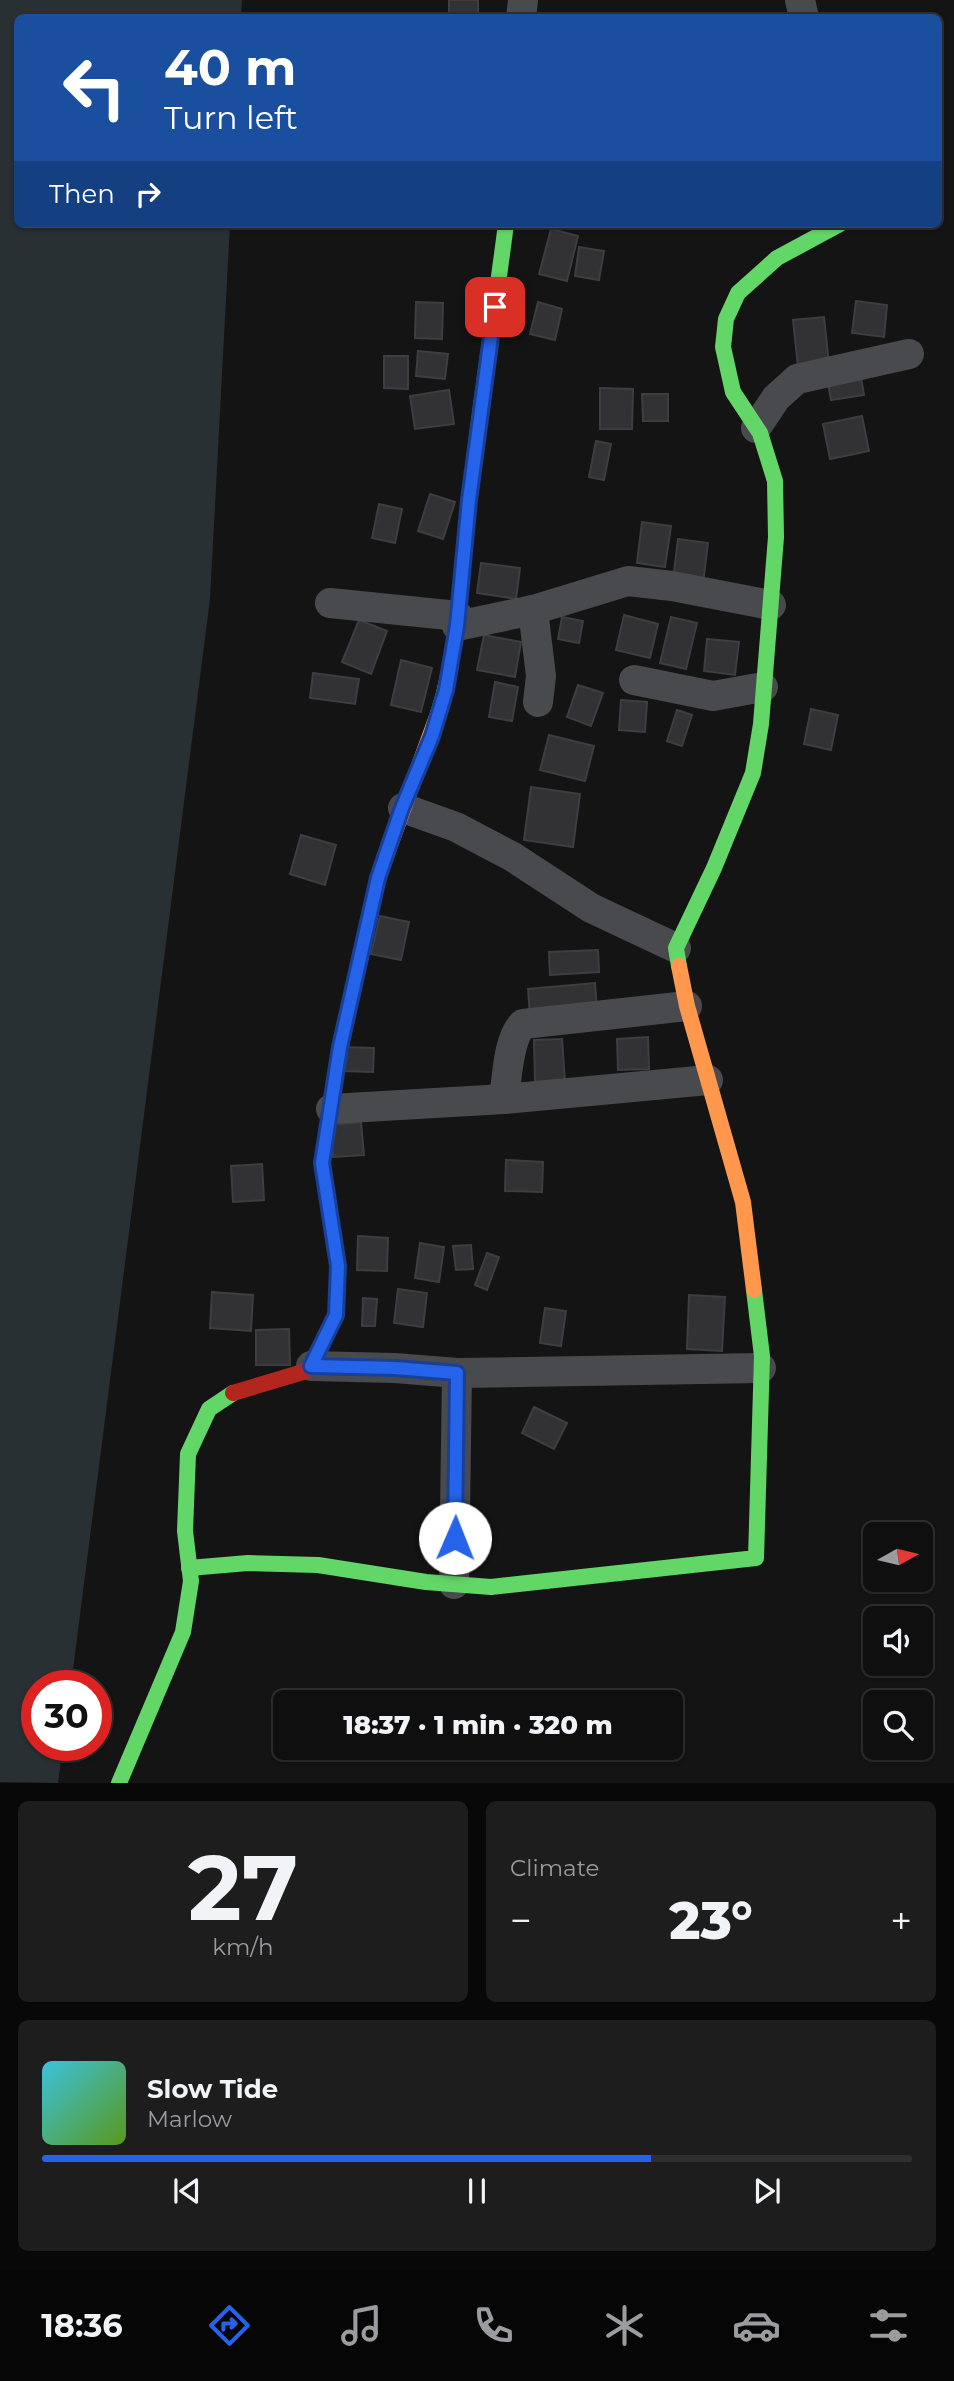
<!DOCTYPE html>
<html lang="en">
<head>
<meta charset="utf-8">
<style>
  :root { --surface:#0f0f10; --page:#1d1d1e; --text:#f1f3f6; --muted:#9b9c9f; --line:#2f2f30; --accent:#2563eb }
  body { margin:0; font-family:Montserrat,sans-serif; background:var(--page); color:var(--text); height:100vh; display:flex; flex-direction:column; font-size:26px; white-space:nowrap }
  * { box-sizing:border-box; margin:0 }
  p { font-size:23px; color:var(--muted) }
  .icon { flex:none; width:38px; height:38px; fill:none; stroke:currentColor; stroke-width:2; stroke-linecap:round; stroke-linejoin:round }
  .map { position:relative; height:1783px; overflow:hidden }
  .drawer { display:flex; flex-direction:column; gap:18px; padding:18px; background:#080809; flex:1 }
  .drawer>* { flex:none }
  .top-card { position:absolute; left:14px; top:14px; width:928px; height:214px; border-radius:10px; box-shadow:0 2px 5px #0004,0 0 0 2px var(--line); background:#1a4fa0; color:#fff; overflow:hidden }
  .needle { width:46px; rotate:82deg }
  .controls { position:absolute; left:863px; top:1522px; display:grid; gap:14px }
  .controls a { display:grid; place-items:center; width:70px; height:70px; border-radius:10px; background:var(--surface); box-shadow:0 2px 5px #0004,0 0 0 2px var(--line); font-size:35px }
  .speed { position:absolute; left:21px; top:1670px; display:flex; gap:14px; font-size:35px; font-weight:700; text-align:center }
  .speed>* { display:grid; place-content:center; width:91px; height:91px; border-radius:50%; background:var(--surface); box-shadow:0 2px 5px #0004,0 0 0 2px var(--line); line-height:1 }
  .speed .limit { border:10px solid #d22; background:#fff; color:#111 }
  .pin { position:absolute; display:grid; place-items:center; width:60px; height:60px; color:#fff; margin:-30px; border-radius:14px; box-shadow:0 4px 10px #0006 }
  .me { position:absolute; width:77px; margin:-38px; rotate:1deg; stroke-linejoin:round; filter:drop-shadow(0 0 5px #0008) }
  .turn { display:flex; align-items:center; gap:24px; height:147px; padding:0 35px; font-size:32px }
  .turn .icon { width:91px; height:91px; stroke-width:2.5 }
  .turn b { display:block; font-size:49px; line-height:60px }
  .then { display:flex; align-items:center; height:66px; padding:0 35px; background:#0003; gap:14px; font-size:26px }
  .big { font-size:52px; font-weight:800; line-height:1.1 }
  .drawer .tile { flex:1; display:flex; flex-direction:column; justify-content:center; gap:10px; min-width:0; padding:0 24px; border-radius:10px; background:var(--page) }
  .drawer .dial { align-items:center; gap:0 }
  .dial b { font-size:91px; line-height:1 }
  .song { display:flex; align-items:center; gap:21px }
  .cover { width:84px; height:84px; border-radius:10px; background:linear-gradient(135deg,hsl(190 70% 55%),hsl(90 70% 35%)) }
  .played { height:7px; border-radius:4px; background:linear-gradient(90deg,var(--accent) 70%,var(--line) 70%) }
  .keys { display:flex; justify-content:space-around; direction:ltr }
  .heat { display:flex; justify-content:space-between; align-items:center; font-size:38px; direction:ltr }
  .drawer .tiles { flex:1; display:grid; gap:18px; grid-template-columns:1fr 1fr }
  .tile:last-child { grid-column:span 2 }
  .trip { position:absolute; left:273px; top:1690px; width:410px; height:70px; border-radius:10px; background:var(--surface); box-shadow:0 2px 5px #0004,0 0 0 2px var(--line); font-weight:800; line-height:70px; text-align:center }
  .tab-bar { display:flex; height:112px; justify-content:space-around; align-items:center; background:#060606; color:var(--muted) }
  .tab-bar .icon { width:49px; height:49px }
  .tab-bar .active { color:var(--accent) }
  .tab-bar b { font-size:32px; color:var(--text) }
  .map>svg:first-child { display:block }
  .water { fill:#293034 }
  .building { fill:#323234; stroke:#3d3e41; stroke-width:2 }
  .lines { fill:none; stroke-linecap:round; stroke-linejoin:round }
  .street { stroke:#494a4d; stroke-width:30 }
  .fast { stroke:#63d668; stroke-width:16 }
  .slow { stroke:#ff974d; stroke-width:16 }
  .jam { stroke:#b3261e; stroke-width:16 }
  .route-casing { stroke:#184099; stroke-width:18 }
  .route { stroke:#2563eb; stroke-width:12 }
</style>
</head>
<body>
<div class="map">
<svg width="954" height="1783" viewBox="0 0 954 1783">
  <rect width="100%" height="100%" fill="#141415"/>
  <polygon class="water" points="0,0 242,0 241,17 18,18 18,224 230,224 210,599 71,1685 37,1685 37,1745 63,1745 58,1783 0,1782"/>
  <g class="building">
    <rect x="449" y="0" width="29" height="18"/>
    <polygon points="551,229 578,236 567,281 539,274"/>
    <polygon points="579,247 604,251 599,280 575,276"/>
    <polygon points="856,301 887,305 884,337 852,333"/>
    <polygon points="416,302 443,303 442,339 415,338"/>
    <polygon points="538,302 562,309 555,340 530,334"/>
    <polygon points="824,317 829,364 798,367 793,320"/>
    <polygon points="418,351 448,354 445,379 416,376"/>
    <polygon points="384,356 408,356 408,389 384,388"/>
    <polygon points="860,372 864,395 831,400 827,378"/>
    <polygon points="600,388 633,389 632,429 600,429"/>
    <polygon points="449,390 454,424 415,429 410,396"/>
    <polygon points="642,394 668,394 668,421 643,421"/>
    <polygon points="862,416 869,451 830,459 823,424"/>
    <polygon points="596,441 611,444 604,480 589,477"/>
    <polygon points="430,494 455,502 443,539 418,531"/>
    <polygon points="379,504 402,509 395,543 372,538"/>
    <polygon points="642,522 671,526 665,567 637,563"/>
    <polygon points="678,539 708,543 703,584 673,580"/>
    <polygon points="481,563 520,568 516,599 477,593"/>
    <polygon points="624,615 658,624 650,658 616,650"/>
    <polygon points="562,617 583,621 579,643 558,639"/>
    <polygon points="671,617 697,623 686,669 660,663"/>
    <polygon points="359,620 387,631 371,674 342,662"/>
    <polygon points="484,635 521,642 515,677 477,670"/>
    <polygon points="707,639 739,642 735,675 704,671"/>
    <polygon points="401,660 432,668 421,712 391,705"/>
    <polygon points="313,673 359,679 355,704 310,698"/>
    <polygon points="495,682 518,687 512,721 489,717"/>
    <polygon points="578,685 603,693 591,726 567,717"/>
    <polygon points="621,700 647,702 645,732 619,730"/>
    <polygon points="811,709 838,715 831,750 804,744"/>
    <polygon points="677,710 692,715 682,746 667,741"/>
    <polygon points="549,735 594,746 585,781 540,770"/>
    <polygon points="531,787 580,794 573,847 524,840"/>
    <polygon points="301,835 336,845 325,885 290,874"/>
    <polygon points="380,916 409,922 401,960 371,954"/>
    <polygon points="598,950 599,972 550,975 549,952"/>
    <polygon points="595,983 597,1010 530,1016 528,989"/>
    <polygon points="648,1037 649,1069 618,1070 617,1039"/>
    <polygon points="562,1039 565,1082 535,1083 534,1040"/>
    <polygon points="342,1047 374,1048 373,1072 341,1071"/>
    <polygon points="361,1122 364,1155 333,1157 331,1125"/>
    <polygon points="506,1160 543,1162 542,1192 505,1191"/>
    <polygon points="262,1164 264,1200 233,1202 231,1166"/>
    <polygon points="358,1236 388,1238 387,1271 357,1270"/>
    <polygon points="420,1243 444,1247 439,1282 415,1278"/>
    <polygon points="471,1245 473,1269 456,1270 453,1246"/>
    <polygon points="487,1253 499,1257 487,1290 475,1285"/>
    <polygon points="398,1289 427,1293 423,1327 394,1323"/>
    <polygon points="212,1292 253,1295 251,1331 210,1328"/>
    <polygon points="689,1295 725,1297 722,1351 687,1349"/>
    <polygon points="363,1298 377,1299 375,1326 362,1326"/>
    <polygon points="545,1308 566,1311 561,1346 540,1343"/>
    <polygon points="289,1329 290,1365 256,1365 256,1330"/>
    <polygon points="534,1407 567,1423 554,1449 522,1433"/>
  </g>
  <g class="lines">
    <g class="street">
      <polyline points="800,0 804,18"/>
      <polyline points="521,18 523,0"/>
      <polyline points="756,428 776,398 797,379 909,354"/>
      <polyline points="330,603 458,616"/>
      <polyline points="533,610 541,676 538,702"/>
      <polyline points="457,626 533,610 628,581 672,586 771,605"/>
      <polyline points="634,680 713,696 763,687"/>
      <polyline points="403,808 456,827 513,857 591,908 676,948"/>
      <path d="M504,1099C507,1079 508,1038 523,1024L687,1006"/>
      <polyline points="331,1109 504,1099 708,1080"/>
      <polyline points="311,1366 395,1368 457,1373 761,1368"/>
      <polyline points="454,1584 457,1373"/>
    </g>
    <g class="fast">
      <path d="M439,711C460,643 461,570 469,500C480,408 494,316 506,224"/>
      <polyline points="679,966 676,948 714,868 753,773 761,724 776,537 775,481 760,433 733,392 723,347 726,319 738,293 777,258 840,224"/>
      <polyline points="189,1568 248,1563 318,1565 426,1582 491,1587 756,1558 762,1356 754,1290"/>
      <polyline points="119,1783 183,1632 191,1581 185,1531 188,1454 209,1409 233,1393"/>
    </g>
    <g class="slow">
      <polyline points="679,966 687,1006 743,1202 754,1290"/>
      <polyline points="326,1139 340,1047 378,878 439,711"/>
    </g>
    <polyline class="jam" points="233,1393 303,1372 311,1366 336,1315 338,1267 322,1163 326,1139"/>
  </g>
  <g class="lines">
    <defs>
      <polyline id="route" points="455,1538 457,1373 395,1368 311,1366 336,1315 338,1266 322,1163 340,1047 378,878 402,808 432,736 446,690 457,626 469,500 495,307"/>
    </defs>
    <use href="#route" class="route-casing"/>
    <use href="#route" class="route"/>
  </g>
</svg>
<div class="controls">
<a><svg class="needle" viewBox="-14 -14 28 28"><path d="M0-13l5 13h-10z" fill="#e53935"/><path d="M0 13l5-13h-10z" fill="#9b9c9f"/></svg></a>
<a><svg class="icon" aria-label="sound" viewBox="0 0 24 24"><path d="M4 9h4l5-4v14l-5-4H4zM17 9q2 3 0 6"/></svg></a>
<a><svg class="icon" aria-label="search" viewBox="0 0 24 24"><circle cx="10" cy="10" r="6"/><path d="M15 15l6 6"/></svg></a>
</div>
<div class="speed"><div class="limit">30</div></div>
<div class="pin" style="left:495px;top:307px;background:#d93025"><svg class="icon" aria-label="arrive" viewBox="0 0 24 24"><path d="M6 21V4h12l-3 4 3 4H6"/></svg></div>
<svg class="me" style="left:455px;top:1538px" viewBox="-20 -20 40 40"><circle r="19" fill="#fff"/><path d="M0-13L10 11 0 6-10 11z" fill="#2563eb"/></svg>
<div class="trip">18:37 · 1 min · 320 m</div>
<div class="top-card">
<div class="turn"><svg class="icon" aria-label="left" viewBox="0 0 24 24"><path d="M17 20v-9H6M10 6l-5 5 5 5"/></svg><div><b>40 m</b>Turn left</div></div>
<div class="then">Then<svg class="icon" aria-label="right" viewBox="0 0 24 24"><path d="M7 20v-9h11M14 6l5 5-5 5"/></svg></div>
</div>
</div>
<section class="drawer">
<div class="tiles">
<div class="tile dial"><b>27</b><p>km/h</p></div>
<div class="tile"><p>Climate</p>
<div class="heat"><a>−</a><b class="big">23°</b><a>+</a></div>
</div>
<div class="tile">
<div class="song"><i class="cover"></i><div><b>Slow Tide</b><p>Marlow</p></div></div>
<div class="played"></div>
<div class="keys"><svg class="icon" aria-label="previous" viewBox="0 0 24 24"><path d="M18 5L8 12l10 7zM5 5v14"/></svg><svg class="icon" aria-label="pause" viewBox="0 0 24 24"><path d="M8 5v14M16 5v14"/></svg><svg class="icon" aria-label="next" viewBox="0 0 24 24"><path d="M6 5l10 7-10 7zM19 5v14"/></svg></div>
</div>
</div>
</section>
<nav class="tab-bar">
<b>18:36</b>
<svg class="icon active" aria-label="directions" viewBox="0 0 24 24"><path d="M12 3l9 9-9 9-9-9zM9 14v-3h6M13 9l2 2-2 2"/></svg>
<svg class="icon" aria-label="music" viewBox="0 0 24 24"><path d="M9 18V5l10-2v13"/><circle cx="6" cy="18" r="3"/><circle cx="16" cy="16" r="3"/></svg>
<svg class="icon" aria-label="phone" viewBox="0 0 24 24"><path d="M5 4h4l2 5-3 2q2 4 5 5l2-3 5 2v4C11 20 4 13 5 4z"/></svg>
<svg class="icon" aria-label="climate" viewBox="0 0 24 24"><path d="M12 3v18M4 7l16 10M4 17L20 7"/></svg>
<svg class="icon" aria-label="car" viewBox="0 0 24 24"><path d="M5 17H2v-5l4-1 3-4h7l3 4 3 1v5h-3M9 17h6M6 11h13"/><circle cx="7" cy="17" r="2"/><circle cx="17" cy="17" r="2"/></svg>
<svg class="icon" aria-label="filters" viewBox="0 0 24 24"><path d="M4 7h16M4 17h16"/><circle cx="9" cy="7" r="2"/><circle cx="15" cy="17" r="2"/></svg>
</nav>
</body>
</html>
